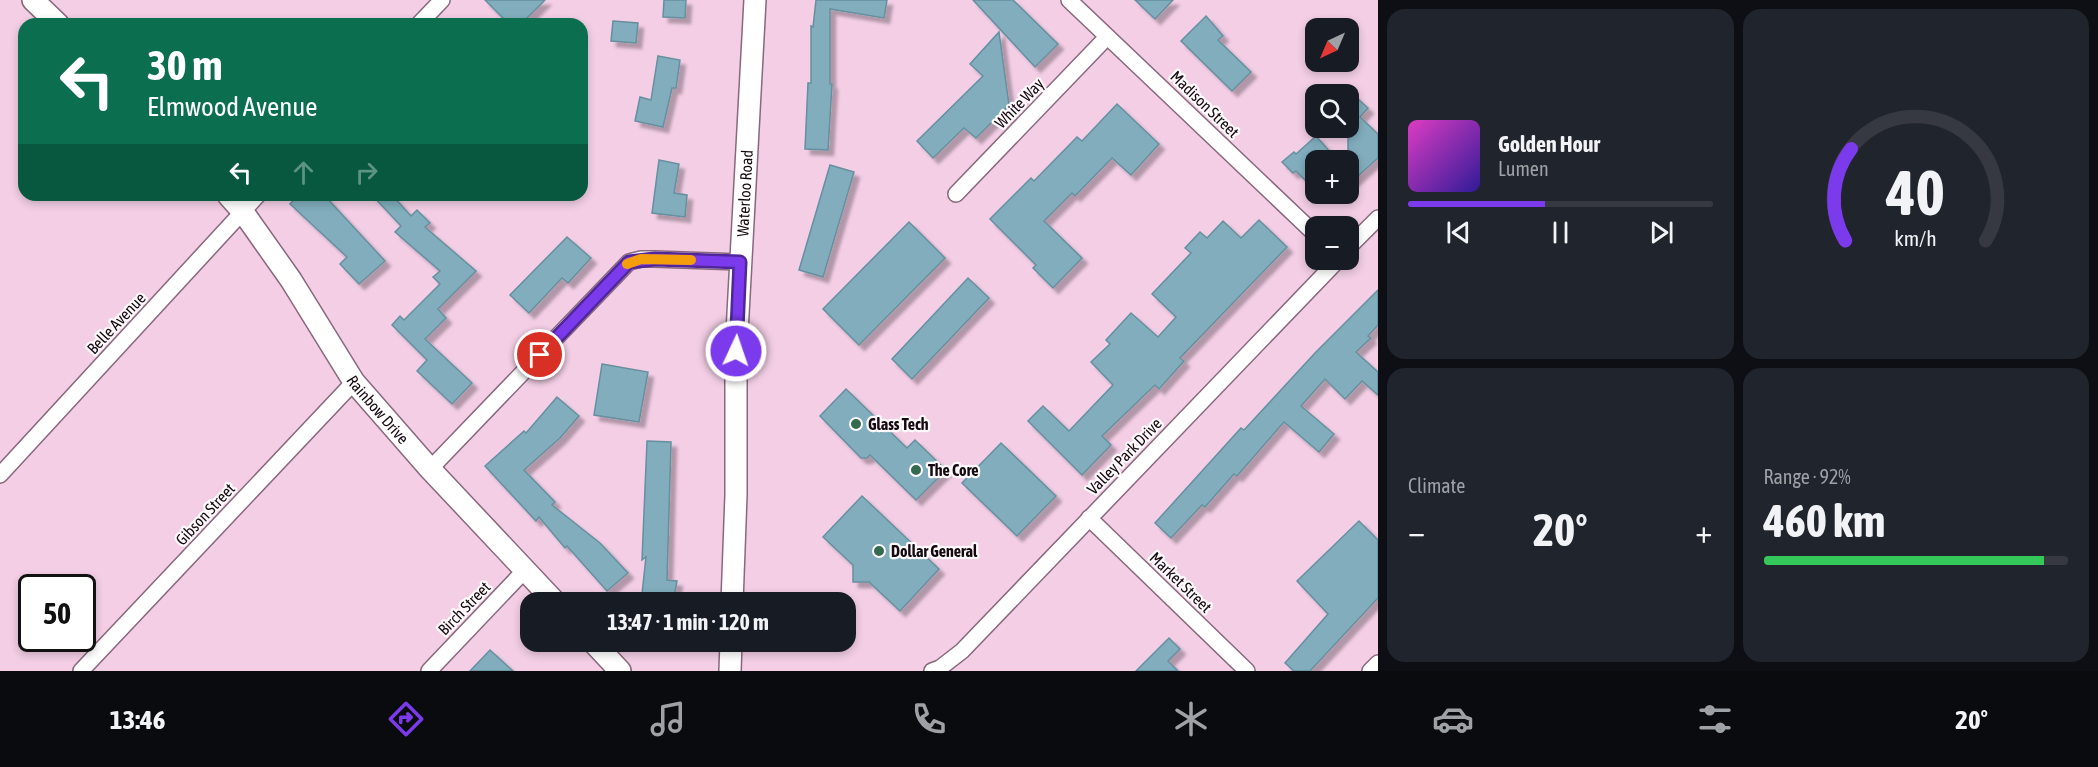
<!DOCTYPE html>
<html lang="en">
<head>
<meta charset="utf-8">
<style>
  :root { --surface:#171b24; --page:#20242c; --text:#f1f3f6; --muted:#9ea1a6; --line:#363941; --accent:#7c3aed }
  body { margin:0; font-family:"Asap Condensed",sans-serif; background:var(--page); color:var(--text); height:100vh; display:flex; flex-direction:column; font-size:22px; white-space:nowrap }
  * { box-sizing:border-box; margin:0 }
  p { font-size:20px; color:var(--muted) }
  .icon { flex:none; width:33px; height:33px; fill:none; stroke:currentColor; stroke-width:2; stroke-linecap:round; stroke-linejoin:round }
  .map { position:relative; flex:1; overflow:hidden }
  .side { display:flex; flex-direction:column; gap:9px; padding:9px; background:#0d0f14; width:720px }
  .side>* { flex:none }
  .banner { position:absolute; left:18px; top:18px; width:570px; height:183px; border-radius:18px; box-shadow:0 3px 9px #0003; background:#0b6e4f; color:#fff; overflow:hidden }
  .needle { width:39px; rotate:224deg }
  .controls { position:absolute; left:1305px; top:18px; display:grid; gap:12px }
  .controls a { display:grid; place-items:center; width:54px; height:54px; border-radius:12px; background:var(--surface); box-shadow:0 3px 9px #0003; font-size:30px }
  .speed { position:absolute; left:18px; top:574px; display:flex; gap:12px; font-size:30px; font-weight:700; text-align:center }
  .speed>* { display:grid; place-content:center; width:78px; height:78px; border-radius:50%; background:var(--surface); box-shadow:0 3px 9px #0003; line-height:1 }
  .speed .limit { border:3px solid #111; border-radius:9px; background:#fff; color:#111 }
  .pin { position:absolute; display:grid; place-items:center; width:51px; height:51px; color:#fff; margin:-26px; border:3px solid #fff; border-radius:50%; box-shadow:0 2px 6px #0007 }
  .me { position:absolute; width:66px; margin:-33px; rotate:3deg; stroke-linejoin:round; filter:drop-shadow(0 0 4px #0008) }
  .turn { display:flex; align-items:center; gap:21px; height:126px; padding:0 30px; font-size:27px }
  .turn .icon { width:78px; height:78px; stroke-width:2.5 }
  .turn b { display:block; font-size:42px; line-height:51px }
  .lanes { display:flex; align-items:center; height:57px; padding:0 30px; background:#0003; justify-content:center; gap:30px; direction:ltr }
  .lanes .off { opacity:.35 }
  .big { font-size:45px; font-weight:700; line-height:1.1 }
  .side .widget { flex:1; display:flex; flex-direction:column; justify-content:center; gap:9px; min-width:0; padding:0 21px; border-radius:18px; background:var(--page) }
  .side .dial { align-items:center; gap:0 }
  .dial svg { height:156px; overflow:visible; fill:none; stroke:var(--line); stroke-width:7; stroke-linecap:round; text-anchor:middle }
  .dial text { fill:var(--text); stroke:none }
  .song { display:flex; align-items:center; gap:18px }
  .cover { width:72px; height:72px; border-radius:9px; background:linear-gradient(135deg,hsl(310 70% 55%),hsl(250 70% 35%)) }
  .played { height:6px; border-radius:3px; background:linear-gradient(90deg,var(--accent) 45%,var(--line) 45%) }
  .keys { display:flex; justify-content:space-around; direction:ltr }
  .heat { display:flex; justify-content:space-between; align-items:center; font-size:33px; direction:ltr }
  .charge { height:9px; border-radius:4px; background:linear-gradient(90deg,#34c759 92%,var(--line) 0) }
  .side .tiles { flex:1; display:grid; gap:9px; grid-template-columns:repeat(2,1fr) }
  .trip { position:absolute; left:520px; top:592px; width:336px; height:60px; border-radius:18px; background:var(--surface); box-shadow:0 3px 9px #0003; font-weight:700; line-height:60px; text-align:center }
  .tab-bar { display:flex; height:96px; justify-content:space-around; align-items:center; background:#090b0e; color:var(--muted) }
  .tab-bar .icon { width:42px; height:42px }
  .tab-bar .on { color:var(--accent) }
  .tab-bar b { font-size:27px; color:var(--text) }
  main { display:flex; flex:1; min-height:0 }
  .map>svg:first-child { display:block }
  .building { fill:#81adbc; stroke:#65909f; stroke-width:1.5; filter:url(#shadow) }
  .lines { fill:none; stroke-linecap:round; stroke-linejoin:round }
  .minor-casing { stroke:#89687d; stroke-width:18 }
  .secondary-casing { stroke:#89687d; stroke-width:24 }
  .minor { stroke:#fff; stroke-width:15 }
  .secondary { stroke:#fff; stroke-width:21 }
  .route-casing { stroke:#51269a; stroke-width:15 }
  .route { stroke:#7c3aed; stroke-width:10 }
  .slow { stroke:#f59e0b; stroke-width:10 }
  .poi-dot { fill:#346a50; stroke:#fefafc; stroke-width:2 }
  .labels { text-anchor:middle; stroke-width:4.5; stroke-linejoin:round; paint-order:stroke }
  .street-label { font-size:16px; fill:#150910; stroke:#fefafc }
  .poi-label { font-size:16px; font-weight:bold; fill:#150910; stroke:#fefafc; text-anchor:start }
</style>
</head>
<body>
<main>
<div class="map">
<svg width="1378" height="671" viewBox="0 0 1378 671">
  <defs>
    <filter id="shadow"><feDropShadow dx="5.5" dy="5.5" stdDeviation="1.5" flood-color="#0004"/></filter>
  </defs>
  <rect width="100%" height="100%" fill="#f3cee5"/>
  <g class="building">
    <polygon points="485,0 545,0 521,24 509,24"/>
    <polygon points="664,0 686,0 685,18 663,17"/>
    <polygon points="816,0 887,0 884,18 830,9 830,84 832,84 828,150 805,149 808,83 811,83 811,26 813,27"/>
    <polygon points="973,0 1013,0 1058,44 1035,67"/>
    <polygon points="1135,0 1173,0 1155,19"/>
    <polygon points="1206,16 1223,36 1218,40 1251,72 1232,91 1181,41"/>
    <polygon points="613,21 638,23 636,43 611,41"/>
    <polygon points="999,32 1009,105 976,138 964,128 933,158 917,141 983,76 970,64"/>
    <polygon points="658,56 680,60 676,88 672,88 663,127 635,121 640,97 651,100"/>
    <polygon points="1348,90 1368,108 1360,117 1378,134 1378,158 1348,185"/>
    <polygon points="1117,104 1159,144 1131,175 1112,158 1075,196 1072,193 1044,221 1082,258 1053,288 1033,268 1036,265 990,219 1031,178 1034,181 1077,137 1082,141"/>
    <polygon points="1316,136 1331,153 1323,160 1316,160 1316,191 1296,171 1293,173 1282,162 1294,152 1296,154"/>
    <polygon points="659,160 679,164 674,193 687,195 685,217 652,213"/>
    <polygon points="830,165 854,172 823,277 799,270"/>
    <polygon points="298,195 324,195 385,261 359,284 340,264 347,257 290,204"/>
    <polygon points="372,195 392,195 411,216 417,210 430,223 425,227 476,271 438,309 446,318 425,339 472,383 452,404 417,371 427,360 392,325 400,316 404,320 440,284 433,277 440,271 395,232 401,226"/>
    <polygon points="1259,220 1287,247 1180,358 1184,361 1159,389 1155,385 1102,436 1111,445 1082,475 1028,421 1043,406 1069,431 1113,385 1091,362 1110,344 1106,340 1131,313 1158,337 1176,317 1152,294 1191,253 1185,248 1200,232 1207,238 1223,221 1241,238"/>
    <polygon points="909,222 945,258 859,345 823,309"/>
    <polygon points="567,237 591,258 568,283 562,278 529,313 510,295"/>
    <polygon points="968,278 989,298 912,379 892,359"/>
    <polygon points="1378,290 1378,325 1368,336 1371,338 1356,352 1378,372 1378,395 1362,381 1345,399 1325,379 1301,406 1334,434 1319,452 1284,422 1237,476 1234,474 1205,507 1202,505 1171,538 1155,523 1241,428 1244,430 1315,353"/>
    <polygon points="602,364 648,372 639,422 594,415"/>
    <polygon points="846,389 907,448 915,440 946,470 916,500 870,455 867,458 861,458 820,416"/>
    <polygon points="557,397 579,416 560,438 524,470 555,502 552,505 600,543 628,573 607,591 567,546 565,548 539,517 536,521 485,466 524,431 526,433"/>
    <polygon points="647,441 671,442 667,580 677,581 673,603 641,603 646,557 642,560"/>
    <polygon points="1001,443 1056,496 1017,536 962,483"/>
    <polygon points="862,496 939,569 900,611 869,582 853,582 853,565 823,537"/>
    <polygon points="1359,521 1378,540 1378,598 1310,671 1294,671 1285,663 1328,614 1297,581"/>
    <polygon points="1169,638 1180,649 1168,661 1178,671 1136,671"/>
    <polygon points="490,650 513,671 470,671"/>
  </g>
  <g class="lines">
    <defs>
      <g id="minor">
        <polyline points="1069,0 1316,235"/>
        <polyline points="419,24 442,0"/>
        <polyline points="956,194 1107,37"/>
        <polyline points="1348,248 1378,218"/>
        <polyline points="430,469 629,262 641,259 655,259 740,262"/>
        <polyline points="0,475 258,195"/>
        <polyline points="1089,518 1247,671"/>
        <polyline points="81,671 354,382"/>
        <polyline points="429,671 525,570"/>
        <polyline points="932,671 940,668 962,651 1338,260"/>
        <polyline points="1370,671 1378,663"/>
      </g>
      <g id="secondary">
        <polyline points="33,0 58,24"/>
        <path id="s1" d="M228,195L243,212L291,280L354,382L430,469L556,603"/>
        <path id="s2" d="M732,603L736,495V351L755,0"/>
        <polyline points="593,642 620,671"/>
        <polyline points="730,671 731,642"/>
      </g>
    </defs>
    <use href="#minor" class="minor-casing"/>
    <use href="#secondary" class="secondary-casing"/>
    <use href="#minor" class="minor"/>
    <use href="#secondary" class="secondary"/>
  </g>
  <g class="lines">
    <defs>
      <polyline id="route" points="540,355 629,262 655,259 740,262 736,351"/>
    </defs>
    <use href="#route" class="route-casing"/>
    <use href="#route" class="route"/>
    <polyline class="slow" points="627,264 641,259 691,260"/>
  </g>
  <g class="poi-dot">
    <circle cx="856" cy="424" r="6"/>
    <circle cx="916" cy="470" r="6"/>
    <circle cx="879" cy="551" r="6"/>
  </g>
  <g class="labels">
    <g class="street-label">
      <text transform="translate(1019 103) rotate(-46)" y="6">White Way</text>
      <text transform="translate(1205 104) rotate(44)" y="6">Madison Street</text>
      <text dy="6" stroke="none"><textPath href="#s2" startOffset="410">Waterloo Road</textPath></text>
      <text transform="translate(116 323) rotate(-47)" y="6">Belle Avenue</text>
      <text dy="6" stroke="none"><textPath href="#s1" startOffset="262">Rainbow Drive</textPath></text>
      <text transform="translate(1124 456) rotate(-46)" y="6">Valley Park Drive</text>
      <text transform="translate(205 514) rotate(-47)" y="6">Gibson Street</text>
      <text transform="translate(1181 582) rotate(44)" y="6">Market Street</text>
      <text transform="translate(464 608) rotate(-46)" y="6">Birch Street</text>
    </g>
    <g class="poi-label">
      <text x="868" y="430">Glass Tech</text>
      <text x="928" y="476">The Core</text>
      <text x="891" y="557">Dollar General</text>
    </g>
  </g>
</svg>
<div class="controls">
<a><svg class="needle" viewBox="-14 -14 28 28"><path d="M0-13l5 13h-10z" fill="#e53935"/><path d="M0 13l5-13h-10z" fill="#9ea1a6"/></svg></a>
<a><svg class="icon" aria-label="search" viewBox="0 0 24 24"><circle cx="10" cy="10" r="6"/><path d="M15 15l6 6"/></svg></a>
<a>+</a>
<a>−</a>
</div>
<div class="speed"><div class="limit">50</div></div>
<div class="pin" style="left:540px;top:355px;background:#d93025"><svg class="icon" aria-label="arrive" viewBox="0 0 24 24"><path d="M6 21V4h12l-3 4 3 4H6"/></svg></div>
<svg class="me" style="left:736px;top:351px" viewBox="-20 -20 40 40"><circle r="17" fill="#7c3aed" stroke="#fff" stroke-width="3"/><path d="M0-11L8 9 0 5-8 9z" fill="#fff"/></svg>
<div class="trip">13:47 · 1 min · 120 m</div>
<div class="banner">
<div class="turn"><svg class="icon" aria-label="left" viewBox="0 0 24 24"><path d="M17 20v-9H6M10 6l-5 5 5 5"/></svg><div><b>30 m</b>Elmwood Avenue</div></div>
<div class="lanes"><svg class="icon" aria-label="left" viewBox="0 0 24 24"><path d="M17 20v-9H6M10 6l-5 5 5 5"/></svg><svg class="icon off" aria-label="ahead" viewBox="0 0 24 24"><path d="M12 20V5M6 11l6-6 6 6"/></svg><svg class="icon off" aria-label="right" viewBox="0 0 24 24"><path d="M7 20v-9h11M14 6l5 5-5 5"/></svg></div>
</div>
</div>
<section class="side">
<div class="tiles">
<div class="widget">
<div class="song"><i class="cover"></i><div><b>Golden Hour</b><p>Lumen</p></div></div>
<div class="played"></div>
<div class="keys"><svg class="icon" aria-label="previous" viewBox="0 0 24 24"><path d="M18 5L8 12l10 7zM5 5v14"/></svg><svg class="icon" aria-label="pause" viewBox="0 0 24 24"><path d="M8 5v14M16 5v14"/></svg><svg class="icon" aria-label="next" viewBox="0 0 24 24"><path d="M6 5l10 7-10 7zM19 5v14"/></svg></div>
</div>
<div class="widget dial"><svg viewBox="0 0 100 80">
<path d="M14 69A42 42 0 1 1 86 69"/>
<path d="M14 69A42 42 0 0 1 17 22" stroke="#7c3aed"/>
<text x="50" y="56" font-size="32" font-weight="700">40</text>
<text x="50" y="72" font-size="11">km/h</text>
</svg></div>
<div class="widget"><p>Climate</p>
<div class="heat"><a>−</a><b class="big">20°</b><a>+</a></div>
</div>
<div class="widget"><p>Range · 92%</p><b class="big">460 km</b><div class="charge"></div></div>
</div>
</section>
</main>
<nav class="tab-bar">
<b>13:46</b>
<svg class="icon on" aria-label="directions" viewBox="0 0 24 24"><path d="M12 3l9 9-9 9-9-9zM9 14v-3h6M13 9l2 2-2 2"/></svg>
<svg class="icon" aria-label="music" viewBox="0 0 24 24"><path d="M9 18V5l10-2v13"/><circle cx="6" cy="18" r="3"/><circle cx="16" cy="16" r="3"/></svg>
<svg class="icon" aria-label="phone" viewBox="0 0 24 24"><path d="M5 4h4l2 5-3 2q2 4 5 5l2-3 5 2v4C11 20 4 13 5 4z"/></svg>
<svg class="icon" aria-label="climate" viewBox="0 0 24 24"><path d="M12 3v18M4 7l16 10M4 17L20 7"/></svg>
<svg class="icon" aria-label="car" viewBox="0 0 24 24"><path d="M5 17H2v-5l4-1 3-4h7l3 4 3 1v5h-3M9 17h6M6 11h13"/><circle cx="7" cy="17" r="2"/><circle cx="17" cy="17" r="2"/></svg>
<svg class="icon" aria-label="filters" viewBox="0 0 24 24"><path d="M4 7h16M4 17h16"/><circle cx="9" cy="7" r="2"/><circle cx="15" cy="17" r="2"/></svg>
<b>20°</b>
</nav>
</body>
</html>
